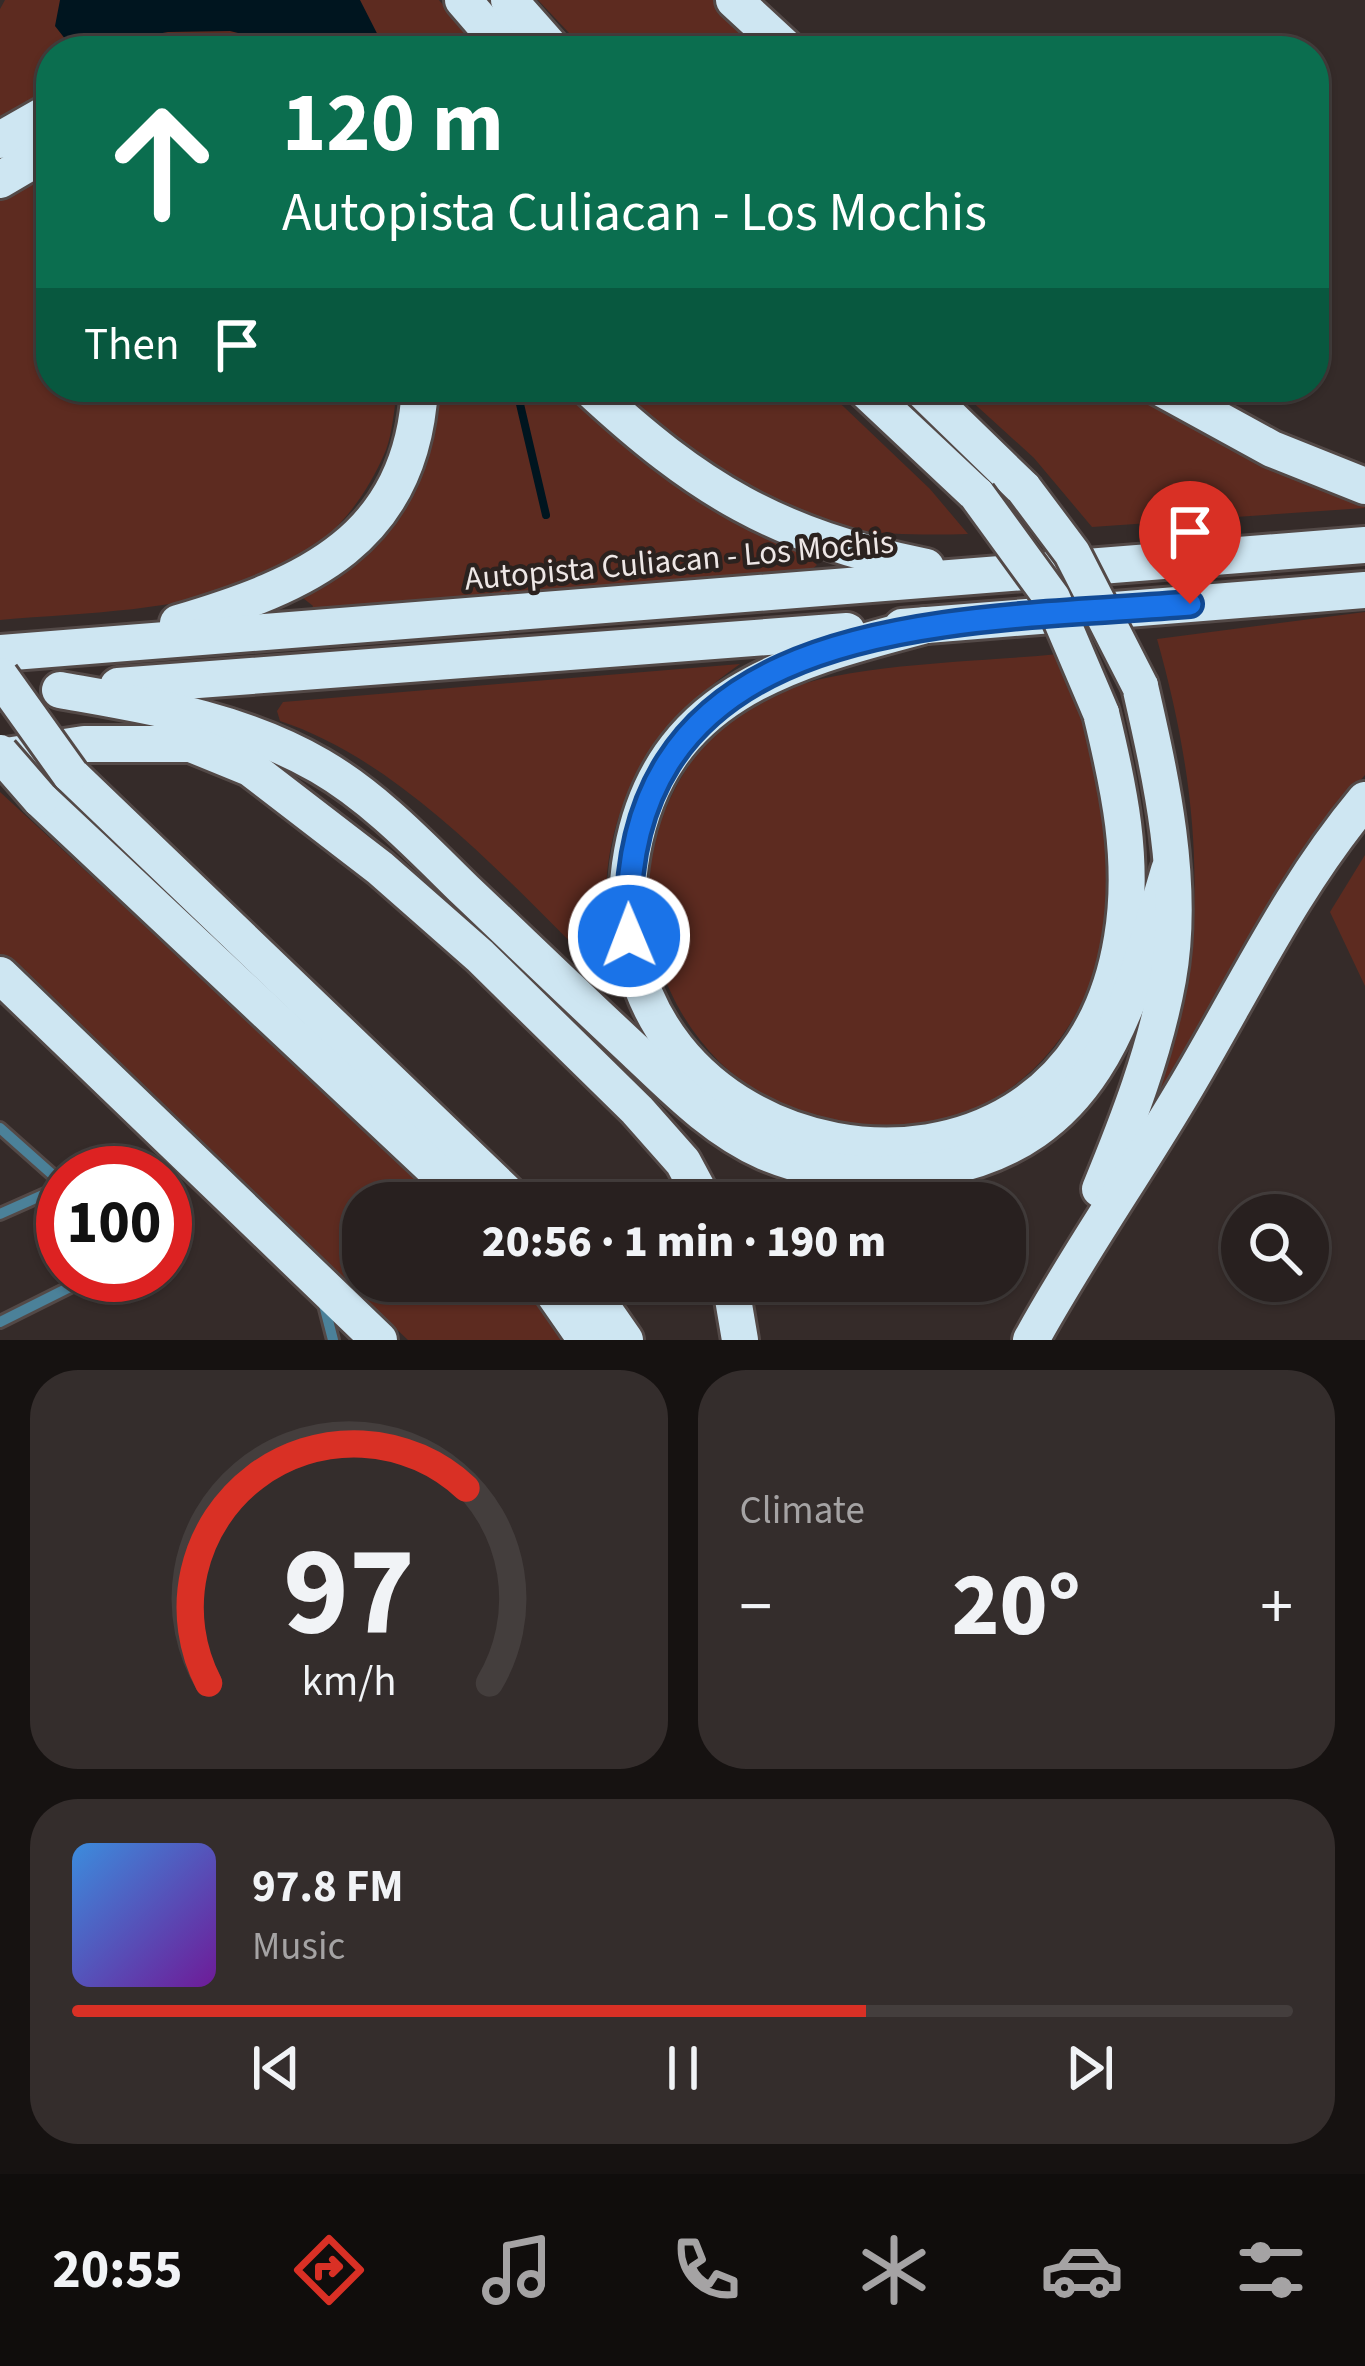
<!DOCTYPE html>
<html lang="en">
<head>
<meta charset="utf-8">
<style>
  :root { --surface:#28201f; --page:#342d2c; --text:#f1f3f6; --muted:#a5a3a4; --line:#443e3d; --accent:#d93025 }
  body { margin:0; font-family:"Source Sans 3",sans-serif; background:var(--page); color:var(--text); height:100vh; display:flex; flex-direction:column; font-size:45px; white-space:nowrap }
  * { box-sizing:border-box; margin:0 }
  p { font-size:39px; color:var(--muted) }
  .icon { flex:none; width:66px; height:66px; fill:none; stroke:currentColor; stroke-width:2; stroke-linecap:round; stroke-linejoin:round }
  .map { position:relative; height:1340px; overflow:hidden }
  .details { display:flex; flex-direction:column; gap:30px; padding:30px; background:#161211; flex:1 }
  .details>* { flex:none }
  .banner { position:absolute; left:36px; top:36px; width:1293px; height:366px; border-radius:48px; box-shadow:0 3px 9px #0004,0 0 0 3px var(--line); background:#0b6e4f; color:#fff; overflow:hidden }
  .buttons { position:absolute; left:1221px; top:1194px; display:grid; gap:24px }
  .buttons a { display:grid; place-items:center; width:108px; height:108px; border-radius:50%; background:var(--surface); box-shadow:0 3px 9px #0004,0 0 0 3px var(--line); font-size:60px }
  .speed { position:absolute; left:36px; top:1146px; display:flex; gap:24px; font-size:60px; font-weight:700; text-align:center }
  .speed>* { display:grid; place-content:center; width:156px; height:156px; border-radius:50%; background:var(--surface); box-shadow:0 3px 9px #0004,0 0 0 3px var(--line); line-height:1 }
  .speed .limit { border:18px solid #d22; background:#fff; color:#111 }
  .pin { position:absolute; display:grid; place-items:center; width:102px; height:102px; color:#fff; margin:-123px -51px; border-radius:50% 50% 50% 0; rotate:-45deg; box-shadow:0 0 12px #0007 }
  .pin .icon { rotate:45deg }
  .me { position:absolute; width:132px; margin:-66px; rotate:359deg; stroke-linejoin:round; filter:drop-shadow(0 0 9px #0008) }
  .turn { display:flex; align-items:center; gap:42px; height:252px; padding:0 48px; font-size:54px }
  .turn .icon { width:156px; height:156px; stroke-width:2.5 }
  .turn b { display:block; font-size:84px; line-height:102px }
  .then { display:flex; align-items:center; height:114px; padding:0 48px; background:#0003; gap:24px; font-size:45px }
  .big { font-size:90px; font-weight:800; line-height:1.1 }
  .details .tile { flex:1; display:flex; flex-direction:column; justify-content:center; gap:18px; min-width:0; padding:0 42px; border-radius:48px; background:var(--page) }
  .details .dial { align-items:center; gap:0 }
  .dial svg { height:312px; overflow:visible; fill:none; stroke:var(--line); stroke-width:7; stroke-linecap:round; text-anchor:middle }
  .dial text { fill:var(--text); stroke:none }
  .song { display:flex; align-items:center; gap:36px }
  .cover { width:144px; height:144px; border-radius:18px; background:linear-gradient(135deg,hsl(210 70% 55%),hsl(280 70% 35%)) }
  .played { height:12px; border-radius:6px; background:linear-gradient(90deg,var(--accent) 65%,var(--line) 65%) }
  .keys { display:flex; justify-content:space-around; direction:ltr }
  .heat { display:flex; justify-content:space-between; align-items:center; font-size:66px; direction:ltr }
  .details .tiles { flex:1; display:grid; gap:30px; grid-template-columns:1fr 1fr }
  .tile:last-child { grid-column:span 2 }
  .trip { position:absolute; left:342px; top:1182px; width:684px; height:120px; border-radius:48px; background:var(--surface); box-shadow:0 3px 9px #0004,0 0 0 3px var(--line); font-weight:800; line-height:120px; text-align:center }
  .dock { display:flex; height:192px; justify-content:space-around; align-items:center; background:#100d0c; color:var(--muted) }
  .dock .icon { width:84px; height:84px }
  .dock .current { color:var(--accent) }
  .dock b { font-size:54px; color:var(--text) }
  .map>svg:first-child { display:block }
  .green { fill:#5d2b20 }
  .water { fill:#00151f }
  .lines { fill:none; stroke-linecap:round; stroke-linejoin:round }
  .stream { stroke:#00151f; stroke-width:8 }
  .lane-casing { stroke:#534947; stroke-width:16 }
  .highway-casing { stroke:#534947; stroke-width:42 }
  .lane { stroke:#4b8199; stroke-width:10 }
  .highway { stroke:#cee6f2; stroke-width:36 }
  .highway-bridge-casing { stroke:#534947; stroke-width:42; stroke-linecap:butt }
  .highway-bridge { stroke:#cee6f2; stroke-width:36 }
  .route-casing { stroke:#114b97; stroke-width:30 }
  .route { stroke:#1a73e8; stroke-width:21 }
  .labels { text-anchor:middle; stroke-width:9; stroke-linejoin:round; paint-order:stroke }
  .street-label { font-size:33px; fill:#eee7e6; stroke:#2b221f }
</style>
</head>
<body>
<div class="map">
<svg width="1365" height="1340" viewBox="0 0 1365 1340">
  <rect width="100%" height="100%" fill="#352b29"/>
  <g class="green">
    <polygon points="5,0 439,0 481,51 51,51 51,100 0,127 0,9"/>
    <polygon points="538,0 716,0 771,51 586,51"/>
    <path d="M51,154V387H398C394,407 393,431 386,450C317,615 150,607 0,620V192Z"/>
    <polygon points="435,387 570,387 713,509 799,548 817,565 801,579 309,615 313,606 303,598 346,566"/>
    <path d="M615,387H823L930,489L968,534C898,536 823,534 759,503C706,477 658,427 615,387Z"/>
    <polygon points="956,387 1134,387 1176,413 1358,497 1365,508 1092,527 1034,458"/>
    <path d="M1365,612V775L1322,824L1159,1099C1159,1059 1181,1022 1187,983C1205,865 1189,753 1157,639Z"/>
    <path d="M1058,654C1106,761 1137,907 1076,1014C974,1193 720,1154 659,962C642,909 643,855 668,803C688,760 717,719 763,698C840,662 971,663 1058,654Z"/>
    <path d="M740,664C626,743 577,861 624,995C525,901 411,764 280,721L277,711L283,702Z"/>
    <polygon points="0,792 446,1203 363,1203 363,1281 525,1281 568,1340 408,1340 0,955"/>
    <polygon points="1365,855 1365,986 1330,912"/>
  </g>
  <polygon class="water" points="60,0 360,0 386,51 309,51 230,31 168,32 73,49 55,26"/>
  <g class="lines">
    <polyline class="stream" points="516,387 546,515"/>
    <defs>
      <g id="lane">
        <polyline points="0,1128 63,1184"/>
        <polyline points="0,1214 63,1186"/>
        <polyline points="323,1301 333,1340"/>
        <polyline points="0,1322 94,1275"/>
      </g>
      <g id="highway">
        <polyline points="463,0 507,51"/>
        <polyline points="509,0 554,51"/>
        <polyline points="734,0 789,51"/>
        <polyline points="0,140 51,111"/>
        <polyline points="0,180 51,150"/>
        <path d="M588,387C699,490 776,536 926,567"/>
        <polyline points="862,387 977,495"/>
        <polyline points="919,387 1024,489"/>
        <polyline points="1159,387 1272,449 1365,486"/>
        <path d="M178,623C306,585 412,540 420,387"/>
        <path d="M926,625C790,661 661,693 632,852C574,1173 1068,1272 1122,938C1135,861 1119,787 1101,713"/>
        <polyline points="902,627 1365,590"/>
        <polyline points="0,653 1365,545"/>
        <polyline points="118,686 847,631"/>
        <path d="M60,690C150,706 239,719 320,766C375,798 420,846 465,890C522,944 579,999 636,1052C675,1089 715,1130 765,1152C822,1176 883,1179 943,1168C1102,1137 1130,1002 1169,870"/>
        <polyline points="0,757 84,744 191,744 250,768 380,868 480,956 637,1110 683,1162 705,1203"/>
        <polyline points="70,774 517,1203"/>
        <polyline points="40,799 470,1203"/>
        <polyline points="0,975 379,1340"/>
        <path d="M1100,1189C1128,1121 1155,1051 1168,979C1185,884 1161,778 1140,686"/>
        <polyline points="545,1281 586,1340"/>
        <polyline points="584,1281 625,1340"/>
        <polyline points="730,1281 740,1340"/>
        <path d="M1031,1340C1077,1256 1131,1179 1180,1097C1241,996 1289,891 1365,800"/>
      </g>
    </defs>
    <use href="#lane" class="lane-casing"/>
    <use href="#highway" class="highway-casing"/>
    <use href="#lane" class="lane"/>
    <use href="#highway" class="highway"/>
    <defs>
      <g id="highway-bridge">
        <polyline points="1024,489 1072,553 1140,686"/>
        <polyline points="977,495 1052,598 1101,713"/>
        <polyline points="0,676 70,774"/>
        <polyline points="0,753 40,799"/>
      </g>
    </defs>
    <use href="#highway-bridge" class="highway-bridge-casing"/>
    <use href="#highway-bridge" class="highway-bridge"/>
  </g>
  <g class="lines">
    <defs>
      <path id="route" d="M629,936C615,609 953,623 1190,604"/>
    </defs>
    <use href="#route" class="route-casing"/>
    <use href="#route" class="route"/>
  </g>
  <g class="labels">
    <g class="street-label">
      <text transform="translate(679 559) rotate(-5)" y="12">Autopista Culiacan - Los Mochis</text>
    </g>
  </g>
</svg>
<div class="buttons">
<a><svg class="icon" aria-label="search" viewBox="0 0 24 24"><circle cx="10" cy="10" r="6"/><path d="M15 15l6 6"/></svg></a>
</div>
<div class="speed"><div class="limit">100</div></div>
<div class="pin" style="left:1190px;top:604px;background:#d93025"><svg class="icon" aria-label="arrive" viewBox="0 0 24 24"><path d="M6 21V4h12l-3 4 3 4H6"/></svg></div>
<svg class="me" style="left:629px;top:936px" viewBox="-20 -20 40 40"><circle r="17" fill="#1a73e8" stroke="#fff" stroke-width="3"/><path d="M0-11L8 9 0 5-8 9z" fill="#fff"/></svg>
<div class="trip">20:56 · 1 min · 190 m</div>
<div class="banner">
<div class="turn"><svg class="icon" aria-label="ahead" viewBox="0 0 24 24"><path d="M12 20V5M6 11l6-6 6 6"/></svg><div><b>120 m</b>Autopista Culiacan - Los Mochis</div></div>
<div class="then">Then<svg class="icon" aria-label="arrive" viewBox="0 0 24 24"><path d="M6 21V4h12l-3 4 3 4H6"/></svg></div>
</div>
</div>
<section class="details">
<div class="tiles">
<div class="tile dial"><svg viewBox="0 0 100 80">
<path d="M14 69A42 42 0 1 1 86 69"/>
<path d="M14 69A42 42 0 0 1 80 19" stroke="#d93025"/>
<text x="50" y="56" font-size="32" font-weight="700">97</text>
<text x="50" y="72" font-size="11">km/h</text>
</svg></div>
<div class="tile"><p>Climate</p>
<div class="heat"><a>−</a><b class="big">20°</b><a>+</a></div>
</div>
<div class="tile">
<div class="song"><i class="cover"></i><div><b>97.8 FM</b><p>Music</p></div></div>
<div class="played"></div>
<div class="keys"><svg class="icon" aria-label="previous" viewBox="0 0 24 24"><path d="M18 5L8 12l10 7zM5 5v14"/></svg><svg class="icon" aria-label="pause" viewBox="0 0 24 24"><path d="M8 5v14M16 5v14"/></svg><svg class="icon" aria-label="next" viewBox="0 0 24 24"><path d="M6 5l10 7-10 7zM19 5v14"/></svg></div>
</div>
</div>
</section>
<nav class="dock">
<b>20:55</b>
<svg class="icon current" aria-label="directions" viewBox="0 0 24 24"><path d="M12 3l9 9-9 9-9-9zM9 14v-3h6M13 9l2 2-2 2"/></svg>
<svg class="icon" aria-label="music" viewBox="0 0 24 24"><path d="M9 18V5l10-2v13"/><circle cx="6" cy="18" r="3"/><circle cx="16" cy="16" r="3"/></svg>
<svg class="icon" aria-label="phone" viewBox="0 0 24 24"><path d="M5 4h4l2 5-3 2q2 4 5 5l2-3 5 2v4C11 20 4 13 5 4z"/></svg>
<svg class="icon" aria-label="climate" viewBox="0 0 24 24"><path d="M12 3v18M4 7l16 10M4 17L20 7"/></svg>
<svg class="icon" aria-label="car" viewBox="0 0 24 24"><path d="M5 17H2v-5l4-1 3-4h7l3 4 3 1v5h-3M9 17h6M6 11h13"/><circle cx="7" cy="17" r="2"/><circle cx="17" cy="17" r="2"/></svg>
<svg class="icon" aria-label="filters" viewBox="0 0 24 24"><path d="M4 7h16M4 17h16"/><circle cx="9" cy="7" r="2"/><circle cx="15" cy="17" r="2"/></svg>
</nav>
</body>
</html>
